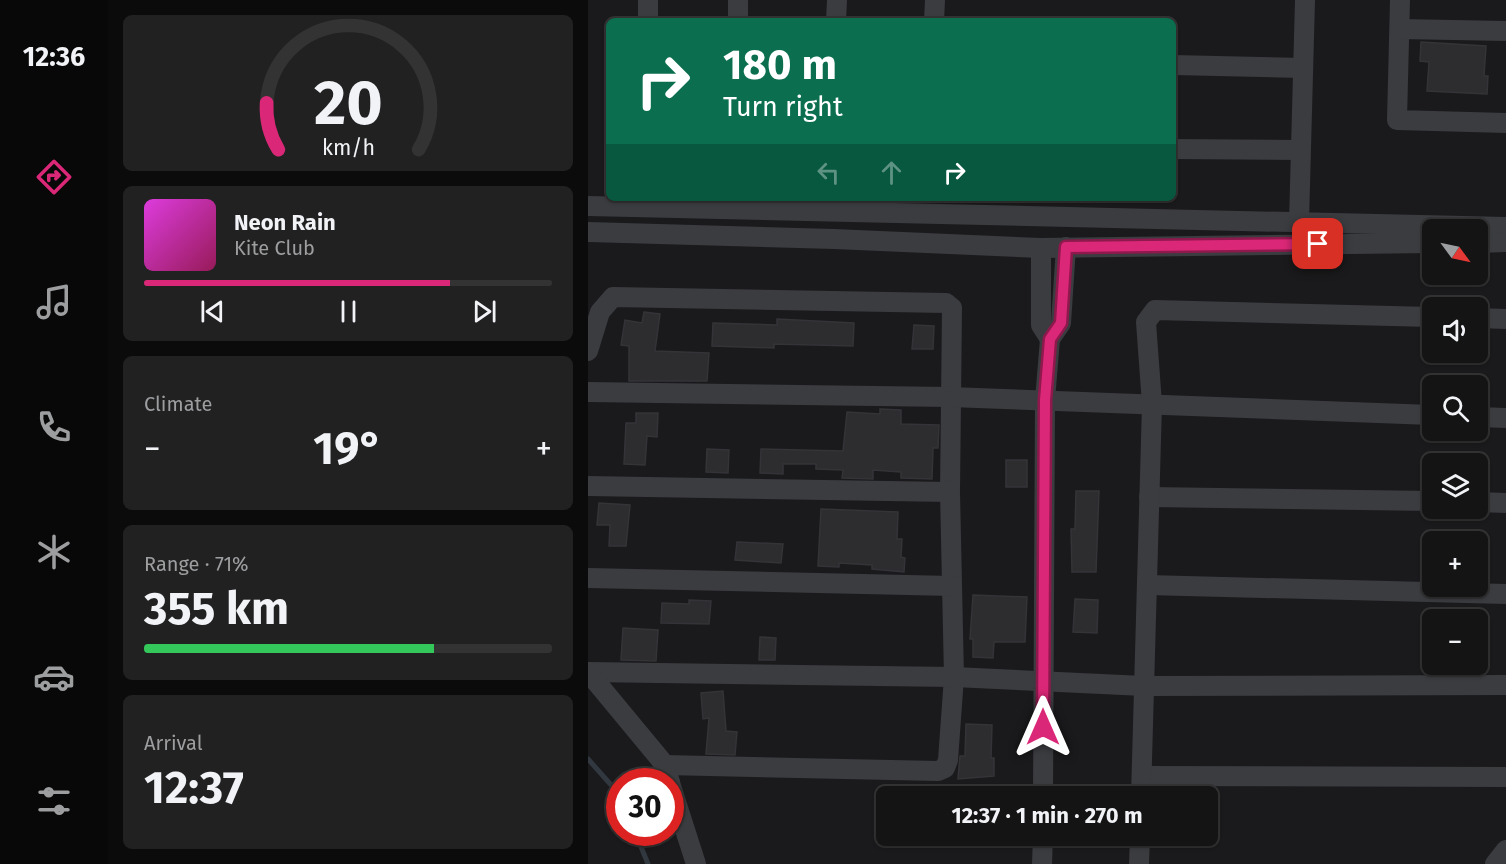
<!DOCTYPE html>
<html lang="en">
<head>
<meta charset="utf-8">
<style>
  :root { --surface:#141415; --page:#212122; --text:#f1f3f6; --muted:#9d9ea0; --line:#333334; --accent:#db2777 }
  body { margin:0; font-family:"Fira Sans",sans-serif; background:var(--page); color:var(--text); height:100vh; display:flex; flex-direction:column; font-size:22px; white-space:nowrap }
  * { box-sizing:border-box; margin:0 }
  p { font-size:20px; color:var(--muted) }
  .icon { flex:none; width:33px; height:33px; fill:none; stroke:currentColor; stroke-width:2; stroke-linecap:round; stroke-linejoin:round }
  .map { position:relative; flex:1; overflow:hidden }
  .details { display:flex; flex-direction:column; gap:15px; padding:15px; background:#0b0b0c; width:480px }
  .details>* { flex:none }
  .top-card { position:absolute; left:18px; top:18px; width:570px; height:183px; border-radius:9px; box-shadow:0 2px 4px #0004,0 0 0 2px var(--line); background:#0b6e4f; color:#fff; overflow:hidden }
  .needle { width:39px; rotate:123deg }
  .buttons { position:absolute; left:834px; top:219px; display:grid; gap:12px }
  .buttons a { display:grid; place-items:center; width:66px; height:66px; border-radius:9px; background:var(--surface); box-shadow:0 2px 4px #0004,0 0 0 2px var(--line); font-size:30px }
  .speed { position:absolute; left:18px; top:768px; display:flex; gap:12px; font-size:30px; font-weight:700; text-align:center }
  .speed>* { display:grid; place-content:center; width:78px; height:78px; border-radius:50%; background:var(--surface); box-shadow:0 2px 4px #0004,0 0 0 2px var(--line); line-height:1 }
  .speed .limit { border:9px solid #d22; background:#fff; color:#111 }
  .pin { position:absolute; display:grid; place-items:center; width:51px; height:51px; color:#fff; margin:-26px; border-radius:12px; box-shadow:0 3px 9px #0006 }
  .me { position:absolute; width:66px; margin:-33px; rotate:0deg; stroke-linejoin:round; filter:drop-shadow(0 0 4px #0008) }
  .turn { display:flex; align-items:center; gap:21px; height:126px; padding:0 18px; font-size:27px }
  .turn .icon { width:78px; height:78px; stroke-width:2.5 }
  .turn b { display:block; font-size:42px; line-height:51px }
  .lanes { display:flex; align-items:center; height:57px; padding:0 18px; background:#0003; justify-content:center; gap:30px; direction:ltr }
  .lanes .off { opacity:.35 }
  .big { font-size:45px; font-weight:700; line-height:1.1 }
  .details .widget { flex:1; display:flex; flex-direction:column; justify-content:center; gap:9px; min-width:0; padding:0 21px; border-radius:9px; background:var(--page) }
  .details .dial { align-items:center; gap:0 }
  .dial svg { height:156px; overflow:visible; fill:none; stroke:var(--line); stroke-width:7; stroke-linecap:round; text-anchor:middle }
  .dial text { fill:var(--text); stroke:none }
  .song { display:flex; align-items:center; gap:18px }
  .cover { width:72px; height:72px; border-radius:9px; background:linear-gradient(135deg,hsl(300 70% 55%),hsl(330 70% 35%)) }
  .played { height:6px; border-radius:3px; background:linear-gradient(90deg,var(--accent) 75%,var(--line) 75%) }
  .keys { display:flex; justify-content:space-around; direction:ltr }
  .heat { display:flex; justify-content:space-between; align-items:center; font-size:33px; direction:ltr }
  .charge { height:9px; border-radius:4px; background:linear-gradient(90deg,#34c759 71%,var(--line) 0) }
  .trip { position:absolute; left:288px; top:786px; width:342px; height:60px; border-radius:9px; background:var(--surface); box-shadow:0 2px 4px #0004,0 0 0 2px var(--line); font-weight:700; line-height:60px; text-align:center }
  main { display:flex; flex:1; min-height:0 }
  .dock { display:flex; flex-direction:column; width:108px; justify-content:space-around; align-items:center; background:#080808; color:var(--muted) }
  .dock .icon { width:42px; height:42px }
  .dock .active { color:var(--accent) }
  .dock b { font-size:27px; color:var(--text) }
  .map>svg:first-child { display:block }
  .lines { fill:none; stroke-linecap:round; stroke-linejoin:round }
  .stream { stroke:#31383f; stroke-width:5 }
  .building { fill:#2d2d30; stroke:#343438; stroke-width:1.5 }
  .minor { stroke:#3b3c40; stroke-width:20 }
  .route-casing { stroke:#8e194d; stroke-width:15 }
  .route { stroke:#db2777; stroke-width:10 }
</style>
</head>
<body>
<main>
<nav class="dock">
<b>12:36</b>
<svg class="icon active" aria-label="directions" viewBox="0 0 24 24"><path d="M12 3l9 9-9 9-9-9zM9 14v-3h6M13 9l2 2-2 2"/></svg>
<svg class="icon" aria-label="music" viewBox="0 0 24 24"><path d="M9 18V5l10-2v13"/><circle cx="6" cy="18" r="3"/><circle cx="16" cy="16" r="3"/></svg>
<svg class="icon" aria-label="phone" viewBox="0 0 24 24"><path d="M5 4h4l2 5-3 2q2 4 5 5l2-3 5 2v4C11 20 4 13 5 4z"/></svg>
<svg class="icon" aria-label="climate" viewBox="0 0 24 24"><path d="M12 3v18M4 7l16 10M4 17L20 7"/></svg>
<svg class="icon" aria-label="car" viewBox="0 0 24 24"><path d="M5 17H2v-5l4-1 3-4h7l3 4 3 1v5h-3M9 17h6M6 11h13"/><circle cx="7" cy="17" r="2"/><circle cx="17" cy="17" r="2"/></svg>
<svg class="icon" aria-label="filters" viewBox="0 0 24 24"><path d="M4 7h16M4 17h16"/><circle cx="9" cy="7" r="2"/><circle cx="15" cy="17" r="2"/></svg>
</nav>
<section class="details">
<div class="widget dial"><svg viewBox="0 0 100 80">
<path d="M14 69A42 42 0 1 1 86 69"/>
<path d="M14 69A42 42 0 0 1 8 45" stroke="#db2777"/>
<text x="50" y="56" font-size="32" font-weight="700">20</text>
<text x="50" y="72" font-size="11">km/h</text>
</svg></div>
<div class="widget">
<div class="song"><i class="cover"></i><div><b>Neon Rain</b><p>Kite Club</p></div></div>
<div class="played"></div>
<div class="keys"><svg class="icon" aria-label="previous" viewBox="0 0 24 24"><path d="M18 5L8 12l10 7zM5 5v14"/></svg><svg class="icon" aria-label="pause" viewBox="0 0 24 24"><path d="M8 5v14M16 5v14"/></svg><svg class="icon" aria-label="next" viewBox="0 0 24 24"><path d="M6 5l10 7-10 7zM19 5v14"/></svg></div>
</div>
<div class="widget"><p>Climate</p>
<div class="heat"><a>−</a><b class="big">19°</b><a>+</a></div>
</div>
<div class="widget"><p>Range · 71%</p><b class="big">355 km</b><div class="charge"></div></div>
<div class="widget"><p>Arrival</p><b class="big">12:37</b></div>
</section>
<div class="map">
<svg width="918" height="864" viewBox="0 0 918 864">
  <rect width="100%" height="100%" fill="#1a1a1c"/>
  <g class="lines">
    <g class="stream">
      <polyline points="0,759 32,795"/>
      <polyline points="47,832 60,864"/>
    </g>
  </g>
  <g class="building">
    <polygon points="833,42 898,46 896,76 900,76 899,94 839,91 841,62 832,61"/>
    <polygon points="56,312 72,314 67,351 121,353 119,381 41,381 41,346 33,345 37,320 54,323"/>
    <polygon points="189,319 266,323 265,346 186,344 186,348 124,346 125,323 189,325"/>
    <polygon points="326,325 346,326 345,349 324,349"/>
    <polygon points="292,409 313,410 313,424 351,425 350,448 345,448 344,479 313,478 313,472 285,470 285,479 254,478 255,470 228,469 228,464 195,464 195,474 172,473 173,449 255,451 259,412 292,414"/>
    <polygon points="48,413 70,413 69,437 59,436 57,465 36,464 38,423 48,423"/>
    <polygon points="119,449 141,450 140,473 118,472"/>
    <rect x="418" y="460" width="21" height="27"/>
    <polygon points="488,491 511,491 508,572 484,572 483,529 487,529"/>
    <polygon points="11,503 42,505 38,546 21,546 22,525 9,525"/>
    <polygon points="233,509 310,512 309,539 314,539 313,557 317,558 316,572 284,569 284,565 251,563 251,567 230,566"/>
    <polygon points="149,542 195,544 193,563 147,560"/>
    <polygon points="385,595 439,597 437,642 406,642 405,658 385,657 385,639 382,639"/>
    <polygon points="487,599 510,600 509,633 485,632"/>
    <polygon points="101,600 123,601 121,624 73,623 74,603 101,604"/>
    <polygon points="35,628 70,630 68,661 33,660"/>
    <polygon points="172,637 188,638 187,660 171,660"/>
    <polygon points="135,691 138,731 149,732 147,755 118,754 121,718 115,719 113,693"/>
    <polygon points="378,724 404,725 403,758 406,758 406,776 370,779 372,756 377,756"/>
  </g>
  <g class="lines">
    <g class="minor">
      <polyline points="812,0 809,120 918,123"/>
      <polyline points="60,21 60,0"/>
      <polyline points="150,21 150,0"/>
      <polyline points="248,21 249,0"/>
      <polyline points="346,21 347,0"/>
      <polyline points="812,29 918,31"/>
      <polyline points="585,65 714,68"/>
      <polyline points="585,149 711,150"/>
      <polyline points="0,206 918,227"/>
      <polyline points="711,222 717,0"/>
      <polyline points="0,232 246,239 453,248 844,243"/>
      <polyline points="890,243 917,242"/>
      <polyline points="453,248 453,325 462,339"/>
      <polyline points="890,318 918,319"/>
      <polyline points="0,351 12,312 25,297 358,303 364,308 362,492 366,677 360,760 357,768 350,771 77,765"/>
      <polyline points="0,392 362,397 844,415"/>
      <polyline points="890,417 918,418"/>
      <polyline points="0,486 362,492"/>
      <polyline points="561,497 844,501"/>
      <polyline points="890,502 918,503"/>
      <polyline points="0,578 364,586"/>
      <polyline points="559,585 918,594"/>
      <polyline points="0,672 366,677 556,686 918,685"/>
      <polyline points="0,672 77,765 82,782"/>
      <polyline points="554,776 918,777"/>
      <polyline points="82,783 108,864"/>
      <polyline points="455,796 457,400 462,339 473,323 478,247"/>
      <polyline points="553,796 564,404 558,322 567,310 844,317"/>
      <polyline points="454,864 455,836"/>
      <polyline points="551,864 552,836"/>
      <polyline points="907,864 918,850"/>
    </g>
  </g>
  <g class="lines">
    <defs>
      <polyline id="route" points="455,727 457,400 462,339 473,323 478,247 730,244"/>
    </defs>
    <use href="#route" class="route-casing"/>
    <use href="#route" class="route"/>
  </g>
</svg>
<div class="buttons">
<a><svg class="needle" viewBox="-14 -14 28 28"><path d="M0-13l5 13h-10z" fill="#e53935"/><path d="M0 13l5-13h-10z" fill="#9d9ea0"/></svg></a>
<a><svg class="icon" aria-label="sound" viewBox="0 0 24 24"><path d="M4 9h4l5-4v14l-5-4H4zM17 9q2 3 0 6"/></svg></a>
<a><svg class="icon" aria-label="search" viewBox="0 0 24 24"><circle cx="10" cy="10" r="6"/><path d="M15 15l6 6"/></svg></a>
<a><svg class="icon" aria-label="layers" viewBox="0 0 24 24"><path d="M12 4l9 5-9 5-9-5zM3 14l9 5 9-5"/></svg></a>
<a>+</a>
<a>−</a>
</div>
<div class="speed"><div class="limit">30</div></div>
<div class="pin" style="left:730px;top:244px;background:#d93025"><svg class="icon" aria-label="arrive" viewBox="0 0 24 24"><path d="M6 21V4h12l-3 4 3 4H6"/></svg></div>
<svg class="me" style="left:455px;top:727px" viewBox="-20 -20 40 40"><path d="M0-17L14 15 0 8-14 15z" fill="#db2777" stroke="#fff" stroke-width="4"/></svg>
<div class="trip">12:37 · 1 min · 270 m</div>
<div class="top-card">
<div class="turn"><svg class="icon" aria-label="right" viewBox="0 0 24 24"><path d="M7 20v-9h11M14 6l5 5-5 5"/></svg><div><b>180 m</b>Turn right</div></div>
<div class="lanes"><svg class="icon off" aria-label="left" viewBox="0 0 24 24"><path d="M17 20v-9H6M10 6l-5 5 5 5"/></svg><svg class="icon off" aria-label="ahead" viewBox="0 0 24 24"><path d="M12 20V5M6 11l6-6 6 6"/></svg><svg class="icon" aria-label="right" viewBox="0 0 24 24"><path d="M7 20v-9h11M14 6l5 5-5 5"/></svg></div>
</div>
</div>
</main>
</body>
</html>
